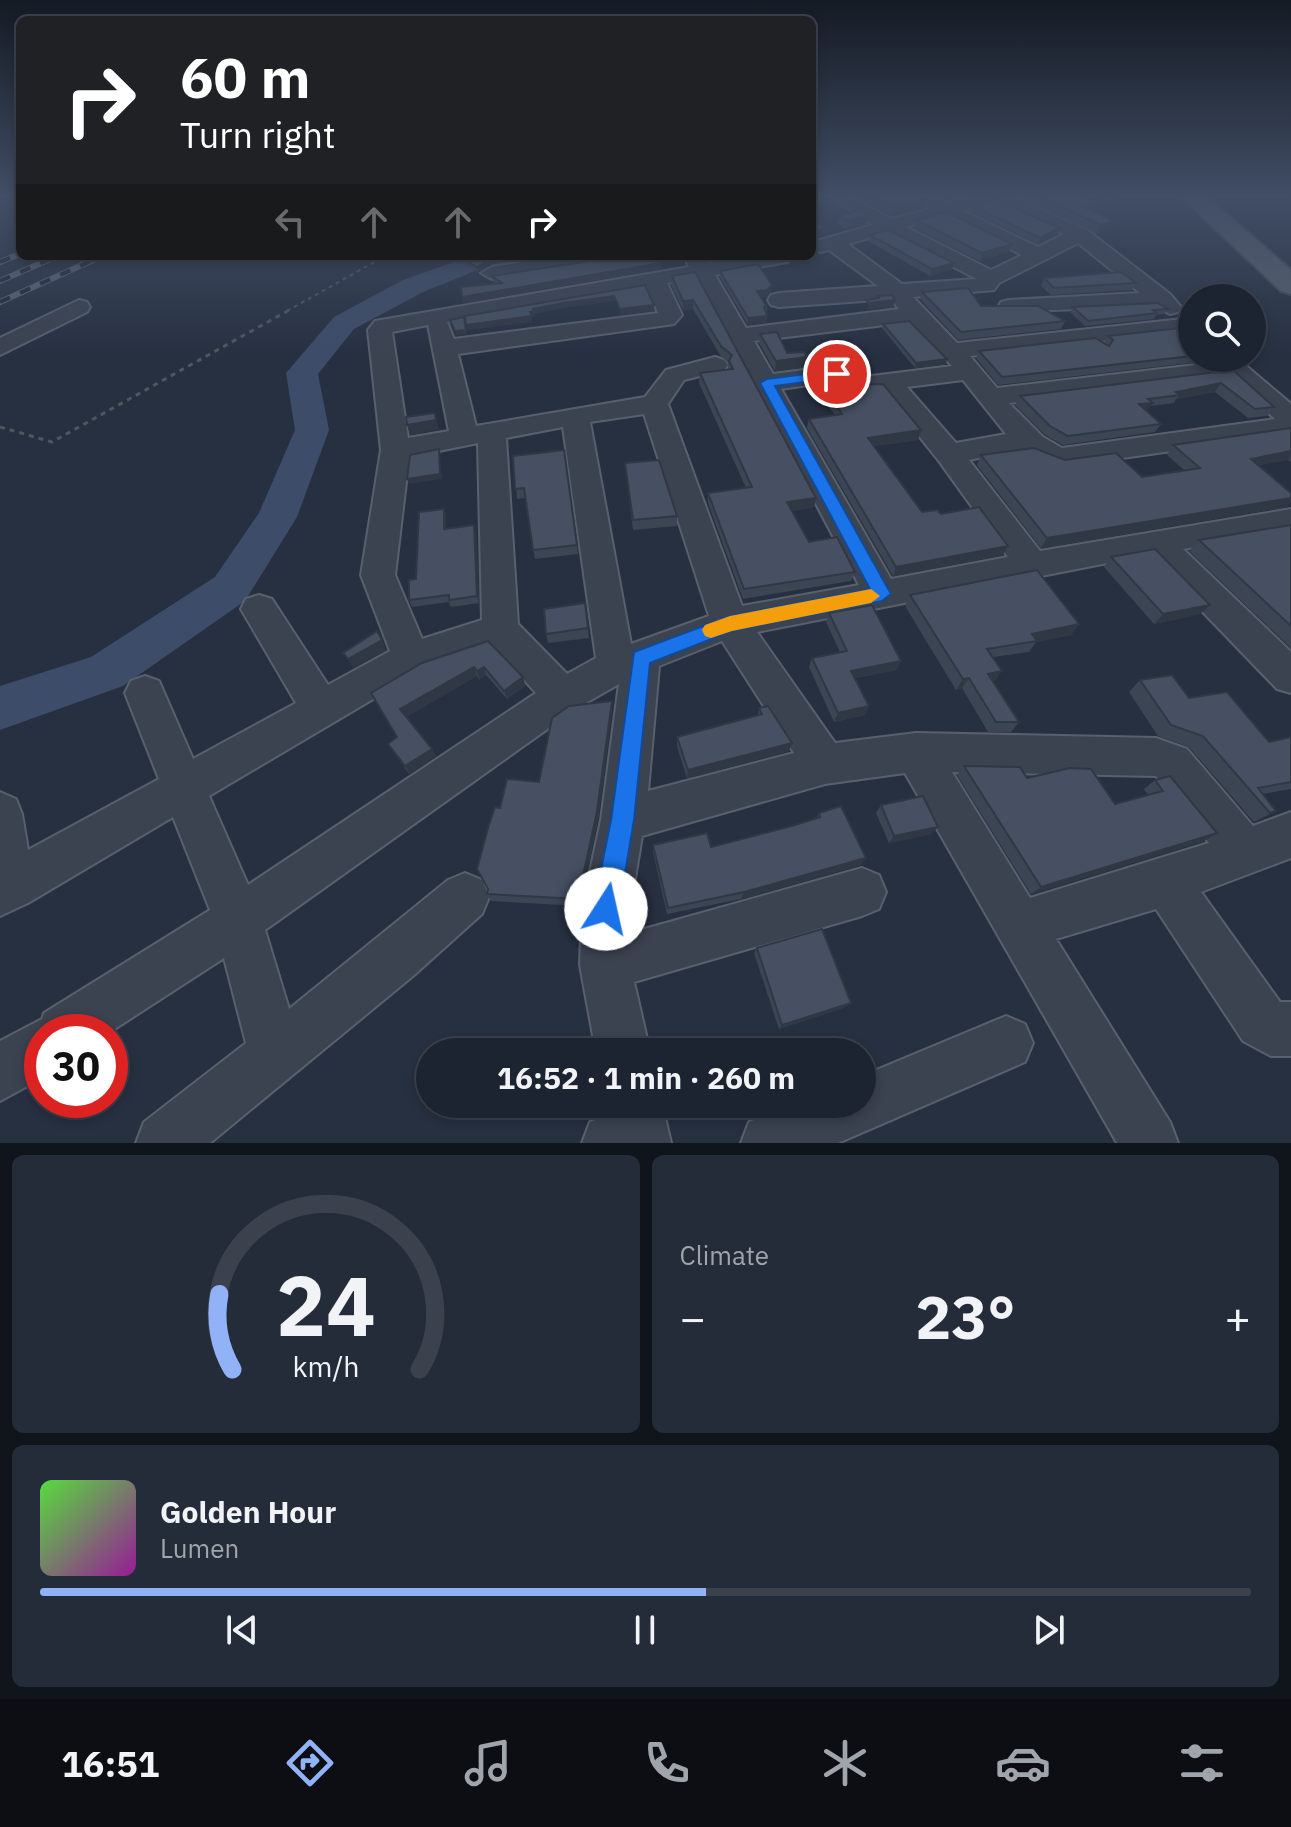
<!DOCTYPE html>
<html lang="en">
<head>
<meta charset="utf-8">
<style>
  :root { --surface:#1d2431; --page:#252c39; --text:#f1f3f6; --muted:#a0a4ab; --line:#3b414d; --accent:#91b2f6 }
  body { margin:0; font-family:"IBM Plex Sans",sans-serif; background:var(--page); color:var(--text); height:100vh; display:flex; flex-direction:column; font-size:30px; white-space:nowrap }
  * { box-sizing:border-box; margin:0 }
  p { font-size:26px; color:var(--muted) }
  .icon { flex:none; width:44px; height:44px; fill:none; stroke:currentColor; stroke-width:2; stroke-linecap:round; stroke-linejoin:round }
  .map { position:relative; height:1143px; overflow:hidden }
  .drawer { display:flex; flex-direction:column; gap:12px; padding:12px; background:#10141b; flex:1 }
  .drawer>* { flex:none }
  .top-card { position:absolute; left:16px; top:16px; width:800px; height:244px; border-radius:12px; box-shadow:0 4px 12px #0003,0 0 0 2px var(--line); background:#202124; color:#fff; overflow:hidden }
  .tools { position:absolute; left:1178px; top:284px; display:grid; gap:16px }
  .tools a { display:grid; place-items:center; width:88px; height:88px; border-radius:50%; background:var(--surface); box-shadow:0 4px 12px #0003,0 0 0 2px var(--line); font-size:40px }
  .speed { position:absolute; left:24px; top:1014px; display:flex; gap:16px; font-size:40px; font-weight:700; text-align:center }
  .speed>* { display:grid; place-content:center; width:104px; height:104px; border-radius:50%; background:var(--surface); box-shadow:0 4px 12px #0003,0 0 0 2px var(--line); line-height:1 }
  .speed .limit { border:12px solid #d22; background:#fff; color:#111 }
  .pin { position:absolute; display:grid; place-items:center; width:68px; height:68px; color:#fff; margin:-34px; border:4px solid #fff; border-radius:50%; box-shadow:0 2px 8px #0007 }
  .me { position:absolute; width:88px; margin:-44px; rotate:10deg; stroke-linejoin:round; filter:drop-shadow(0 0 6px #0008) }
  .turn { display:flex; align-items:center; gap:28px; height:168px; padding:0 32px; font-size:36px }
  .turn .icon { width:104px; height:104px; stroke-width:2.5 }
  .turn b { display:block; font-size:56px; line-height:68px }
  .lanes { display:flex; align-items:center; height:76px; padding:0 32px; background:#0003; justify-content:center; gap:40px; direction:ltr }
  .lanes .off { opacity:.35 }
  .big { font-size:60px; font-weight:700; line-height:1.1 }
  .drawer .card { flex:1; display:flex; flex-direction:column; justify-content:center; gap:12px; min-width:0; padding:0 28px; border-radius:12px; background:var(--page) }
  .drawer .dial { align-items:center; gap:0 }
  .dial svg { height:208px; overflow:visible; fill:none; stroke:var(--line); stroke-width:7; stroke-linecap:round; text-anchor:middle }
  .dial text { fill:var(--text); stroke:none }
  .song { display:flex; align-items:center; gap:24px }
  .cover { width:96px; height:96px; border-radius:12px; background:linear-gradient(135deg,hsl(110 70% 55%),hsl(300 70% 35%)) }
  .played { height:8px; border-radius:4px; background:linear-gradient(90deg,var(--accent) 55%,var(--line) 55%) }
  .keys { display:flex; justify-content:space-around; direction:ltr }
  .heat { display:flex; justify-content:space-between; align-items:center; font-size:44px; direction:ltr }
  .drawer .tiles { flex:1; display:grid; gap:12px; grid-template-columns:1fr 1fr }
  .card:last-child { grid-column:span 2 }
  .trip { position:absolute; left:416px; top:1038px; width:460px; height:80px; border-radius:40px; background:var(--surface); box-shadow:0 4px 12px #0003,0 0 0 2px var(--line); font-weight:700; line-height:80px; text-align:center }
  .tab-bar { display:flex; height:128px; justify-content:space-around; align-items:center; background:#0c0e14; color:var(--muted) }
  .tab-bar .icon { width:56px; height:56px }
  .tab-bar .active { color:var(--accent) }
  .tab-bar b { font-size:36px; color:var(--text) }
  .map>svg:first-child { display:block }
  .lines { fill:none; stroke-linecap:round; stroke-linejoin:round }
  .river { fill:#3d4c69; fill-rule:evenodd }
  .minor-casing { stroke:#58606e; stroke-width:4 }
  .major-casing { stroke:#444b5a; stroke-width:4 }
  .path-far1 { stroke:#475a5e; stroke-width:2; stroke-dasharray:4 4; stroke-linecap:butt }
  .path { stroke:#475a5e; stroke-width:3; stroke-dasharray:5 5; stroke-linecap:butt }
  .minor { fill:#3b4250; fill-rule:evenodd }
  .major { fill:#596170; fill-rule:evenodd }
  .rail-casing { stroke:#5d6677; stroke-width:6 }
  .rail { stroke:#1f2736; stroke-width:4; stroke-dasharray:11; stroke-linecap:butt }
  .wall { fill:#3c4554 }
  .shaded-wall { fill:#313845 }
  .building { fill:#465062; stroke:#313845; stroke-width:2 }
  .route { fill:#1a73e8; stroke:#114b97; stroke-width:2 }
  .slow { fill:#f59e0b }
</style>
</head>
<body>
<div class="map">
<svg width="1291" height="1143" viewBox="0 0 1291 1143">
  <rect width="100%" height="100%" fill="#273041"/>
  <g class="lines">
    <polygon class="river" points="471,256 541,256 537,261 475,271 423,292 354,329 318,374 329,430 297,517 245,601 123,686 0,730 0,686 91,657 215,577 259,513 295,430 286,373 334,317 403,280"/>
    <defs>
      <g id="minor">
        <path d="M831,197H852L891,219L929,209L925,204L934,198L947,203L970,197H1012L1087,230L1170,294L1181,307L1178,312L1170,314L1155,306L1001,312L998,307L1001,302L1009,300L1140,293L1078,243L999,283L994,290L913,297L957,343L1192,318V330L1189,331L970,356L997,388L1213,363L1209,358H1237L1291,404V434L1059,467L1036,459L1022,449L969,460L1040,551L1291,509V531L1183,549L1291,652V693L1277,689L1148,555L757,632L835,743L916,733L1156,738L1187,749L1253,826L1291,812V858L1201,892L1280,1002H1291V1056H1271L1243,1041L1156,909L1056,939L1170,1122L1178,1143H1117L905,773L825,784L642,836L630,909V933L862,868L879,875L886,892L879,909L862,916L634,982L650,1052H596L580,965L582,909L601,820L619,684L577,708L265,930L289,1009L448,880L465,873L482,880L489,897L482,914L413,976L210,1143H136L144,1122L246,1043L224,958L110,1032H42V1078L0,1101V1041L42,1019L44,1013L210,910L173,817L28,903L0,916V792L16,799L22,814L28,850L159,779L125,693L131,681L145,676L159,681L193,759L296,703L241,609L246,599L259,595L272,599L328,685L390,651L361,575L381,450L368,330L375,321L689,267L684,256H704L709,263L751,256H797L787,262L715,275L746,328L899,309L891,299L779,307L771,305L768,300L771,295L779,293L878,286L829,250L820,252L812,249L813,242L873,225ZM993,202L1064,234L1038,247L963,211ZM944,216L1022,255L991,270L906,227ZM887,233L977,279L902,284L848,244ZM696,278L859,585L742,606L668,404L684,380L724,370L728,365L724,360L715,357L666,370L645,397L476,426L458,354L674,324L682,315L667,283ZM647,287L658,313L454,339L447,322ZM909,322L952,366L856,378L834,366L773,374L754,341ZM428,325L449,431L408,438L392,332ZM1228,376L1275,419L1062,448L1043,437L1009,403ZM963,380L1006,434L956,443L907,387ZM829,382C846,397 860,393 882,390L939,461L1008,557L891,579L781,389ZM644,414L709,616L631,644L590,422ZM563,427L596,658L567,674L518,624L506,438ZM478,443L482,620L422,639L395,575L409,457ZM722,641L794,753L648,791L659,666ZM493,646L536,693L248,885L209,796L424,669ZM952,772L1156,776L1209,843L1030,898Z"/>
        <polygon points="561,256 612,256 602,262 492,279 481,273 492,267"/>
        <polygon points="79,300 87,302 90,307 87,312 0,355 0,338"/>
        <polygon points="1006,1016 1025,1024 1033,1043 1025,1062 838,1143 741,1143 749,1122 794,1104 862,1104 862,1076"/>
        <polygon points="606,1104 662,1104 671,1143 582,1143 590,1122 608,1115"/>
      </g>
      <polygon id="major" points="1181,197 1207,197 1291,270 1291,294 1281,291"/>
    </defs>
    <use href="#minor" class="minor-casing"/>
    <use href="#major" class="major-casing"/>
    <polyline class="path-far1" points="287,311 385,256"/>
    <polyline class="path" points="0,427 52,442 291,309"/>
    <use href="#minor" class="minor"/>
    <use href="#major" class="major"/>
    <defs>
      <g id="rail">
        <polyline points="0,262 20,254"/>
        <polyline points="0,281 57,256"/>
        <polyline points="0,302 102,256"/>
      </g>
    </defs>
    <use href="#rail" class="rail-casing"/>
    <use href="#rail" class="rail"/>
  </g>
  <g class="wall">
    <polygon points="868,197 931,197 926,200 924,207 891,216 867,202"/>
    <polygon points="1018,197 1084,197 1093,211 1114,221 1110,229 1097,234"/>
    <polygon points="1099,197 1124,197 1122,201 1112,205"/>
    <polygon points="973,206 1060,228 1057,234 1038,244 971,212"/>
    <polygon points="868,215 866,224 846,229 837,224 839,216"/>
    <polygon points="916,220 1012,244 1009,252 980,261 914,228"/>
    <polygon points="870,235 954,263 952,269 930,276 868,241"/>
    <polygon points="451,256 542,256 492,264 478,273"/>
    <polygon points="602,259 661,263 661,269 463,303 495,283 493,282 492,276"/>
    <polygon points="720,271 771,292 767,297 761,297 767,307 767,322 748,325 720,277"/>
    <polygon points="695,272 816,498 814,507 792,511 809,542 855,572 851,581 743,599 708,503 708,493 746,488 699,383 700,373 728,370 728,363 720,355 693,309 683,310 671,285 672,276"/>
    <polygon points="1044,278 1136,283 1132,290 1051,295 1041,286"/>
    <polygon points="922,292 981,306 1065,321 1061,329 958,340 920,299"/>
    <polygon points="1073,307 1168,309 1164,314 1156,315 1154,319 1085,326 1070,312"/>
    <polygon points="883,324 946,364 915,368 882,328"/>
    <polygon points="760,334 787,353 807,357 805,367 775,371 759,343"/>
    <polygon points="1108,336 1192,337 1192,358 1209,358 1207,361 998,385 976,358 979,351 1104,343"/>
    <polygon points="1233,370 1274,407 1267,416 1248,418 1215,392 1176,399 1174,403 1150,406 1147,411 1161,424 1155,432 1063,445 1045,435 1015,405 1020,396"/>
    <polygon points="823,386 921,430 918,440 873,446 922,512 941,514 1003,555 893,576 807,428 809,419 835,415 821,395"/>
    <polygon points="1291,428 1291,462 1288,460 1259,465 1291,493 1291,502 1286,507 1041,548 977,465 981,455 1065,460 1142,477 1184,470 1167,455 1173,445"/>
    <polygon points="513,456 577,545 578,554 535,559 525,498 517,499"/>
    <polygon points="625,463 677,516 677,526 633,530"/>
    <polygon points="444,509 446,516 446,529 474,525 476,532 479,603 451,607 449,602 412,607 409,600 416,579"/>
    <polygon points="1291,525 1291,648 1189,551 1199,540"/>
    <polygon points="1111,557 1200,614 1154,624 1104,567"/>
    <polygon points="910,595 1079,624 1071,635 1036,642 1029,652 993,657 1002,671 993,682 1019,722 1011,732 988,732 962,688 956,690 905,606"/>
    <polygon points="585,603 589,638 548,643 546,634"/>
    <polygon points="829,613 897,670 855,678 865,715 834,722 809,667 812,658 840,652 826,622"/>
    <polygon points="488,641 523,677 525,686 507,699 486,675 479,680 477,676 406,717 436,756 409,774 388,744 397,738 371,693"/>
    <polygon points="1140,680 1189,698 1269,742 1291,737 1291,789 1263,794 1276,811 1254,822 1189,747 1158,736 1129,692"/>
    <polygon points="759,708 789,751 687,778 677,746 677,737 758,715"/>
    <polygon points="612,711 598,819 580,906 491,901 487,894 500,808 539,782"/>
    <polygon points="964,766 1027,778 1115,804 1148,795 1144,789 1155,780 1217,833 1204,841 1031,894 957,775"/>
    <polygon points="881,805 932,834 889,843 876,813"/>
    <polygon points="819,813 861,865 741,899 667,914 653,852 653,845 711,847 792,826 816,818"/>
    <polygon points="757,948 846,1007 779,1029 754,953"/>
  </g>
  <g class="shaded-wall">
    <polygon points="925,197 931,197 926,200 924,207 891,216 894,207"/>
    <polygon points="1116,197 1124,197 1122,201 1112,205"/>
    <polygon points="1097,203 1093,211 1084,207"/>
    <polygon points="868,215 866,224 846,229 848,221"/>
    <polygon points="1114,221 1110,229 1097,234 1101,225"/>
    <polygon points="826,228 825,234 812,238 812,232"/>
    <polygon points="1060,228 1057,234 1038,244 1040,238"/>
    <polygon points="1012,244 1009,252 980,261 982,253"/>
    <polygon points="507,256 542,256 492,264 478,273 477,267 491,259"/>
    <polygon points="711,256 726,256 726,257 710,260"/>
    <polygon points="661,263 661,269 463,303 462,297"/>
    <polygon points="954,263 952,269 930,276 932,269"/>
    <polygon points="772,285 771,292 767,297 756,298 757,291"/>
    <polygon points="614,296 615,301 564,308 535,314 535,317 532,317 532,322 467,330 466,325 530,312 533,309 563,303"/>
    <polygon points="693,300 693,309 683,310 683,301"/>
    <polygon points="895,300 893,307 867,310 869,303"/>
    <polygon points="654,305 654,311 620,315 620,309"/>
    <polygon points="767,316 767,322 748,325 748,318"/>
    <polygon points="466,330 467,334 456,336 455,331"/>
    <polygon points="807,357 805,367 775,371 776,361"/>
    <polygon points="947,359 946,364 915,368 916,363"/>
    <polygon points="1221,383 1215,392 1176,399 1180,395 1176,392"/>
    <polygon points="1153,403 1147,411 1139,404"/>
    <polygon points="435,413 439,430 410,435 407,425"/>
    <polygon points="921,430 918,440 865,447 868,438"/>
    <polygon points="439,449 442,479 409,484 407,479"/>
    <polygon points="1291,451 1291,457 1288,460 1243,468 1251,459"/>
    <polygon points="816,498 814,507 785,512 787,502"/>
    <polygon points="1291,498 1291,502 1286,507 1041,548 1047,538"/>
    <polygon points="444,509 446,516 446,536 444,529"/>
    <polygon points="474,525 476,532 479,603 477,596"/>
    <polygon points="1008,546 1003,555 893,576 896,567"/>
    <polygon points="1210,605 1200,614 1154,624 1163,614"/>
    <polygon points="1079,624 1071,635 1036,642 1032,634"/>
    <polygon points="382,640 386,650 353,668 348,659"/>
    <polygon points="901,661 897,670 848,679 851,671"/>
    <polygon points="474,667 477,676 405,718 400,709"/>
    <polygon points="484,667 486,675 479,680 477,671"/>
    <polygon points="1002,671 995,681 981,684 988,674"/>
    <polygon points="523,677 525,686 507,699 504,691"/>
    <polygon points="969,678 962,688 956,690 963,679"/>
    <polygon points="612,701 612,711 598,819 580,906 578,899"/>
    <polygon points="869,706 865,715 834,722 838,713"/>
    <polygon points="792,743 789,751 687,778 688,770"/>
    <polygon points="432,749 436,756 409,774 405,766"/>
    <polygon points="938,827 932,834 889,843 894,836"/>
    <polygon points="1217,833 1204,841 1031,894 1041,887"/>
    <polygon points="866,858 861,865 741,899 744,892"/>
    <polygon points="851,1003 846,1007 779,1029 782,1025"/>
  </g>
  <g class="building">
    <polygon points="874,197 926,197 926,199 894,207"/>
    <polygon points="1039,197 1084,197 1097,203 1084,207 1114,221 1101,225"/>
    <polygon points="995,200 1060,228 1040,238 973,206"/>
    <polygon points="859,209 868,215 848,221 839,216"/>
    <polygon points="946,212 1012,244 982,253 916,220"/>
    <polygon points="812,220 826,228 812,232"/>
    <polygon points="888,230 954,263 932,269 870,235"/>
    <polygon points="459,256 507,256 491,259 477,267"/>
    <polygon points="608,256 657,256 661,263 462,297 461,287 502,283 492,276 602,259"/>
    <polygon points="758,264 772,285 767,290 757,291 767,307 764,307 767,316 748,318 720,271"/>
    <polygon points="695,272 816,498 787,502 809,542 837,537 855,572 744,589 708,493 752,487 700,373 733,369 729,361 732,355 721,346 693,300 683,301 672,276"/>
    <polygon points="1121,272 1136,283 1054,288 1044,278"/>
    <polygon points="645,285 654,305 620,309 614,296 563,303 533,309 534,311 530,312 532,316 466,325 465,316"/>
    <polygon points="968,288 981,306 1038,306 1065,321 961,332 922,292"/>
    <polygon points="892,295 895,300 869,303 866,300 879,298 878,296"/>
    <polygon points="1158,303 1168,309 1153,310 1157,313 1088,321 1073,307"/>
    <polygon points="464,317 466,330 455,331 450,320"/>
    <polygon points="909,321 947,359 916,363 883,324"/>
    <polygon points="1180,328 1192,337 1192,356 1002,377 979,351 1095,338 1109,346 1113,340 1108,336"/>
    <polygon points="777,332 787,353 804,352 807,357 776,361 760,334"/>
    <polygon points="1233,370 1274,407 1255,409 1221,383 1176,392 1180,395 1148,399 1153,403 1139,404 1161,424 1068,436 1050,426 1020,396"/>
    <polygon points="883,384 921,430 868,438 922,512 937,510 941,514 979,507 1008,546 896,567 809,419 842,414 823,386"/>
    <polygon points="435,413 436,420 407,425 406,417"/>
    <polygon points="1291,428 1291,451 1251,459 1291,493 1291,498 1047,538 981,455 1034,448 1065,460 1116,453 1142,477 1200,468 1173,445"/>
    <polygon points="439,449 440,474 407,479 410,455"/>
    <polygon points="564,450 577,545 533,550 524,488 515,489 513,456"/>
    <polygon points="659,460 677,516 633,520 625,463"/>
    <polygon points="444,509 444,529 474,525 477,596 449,600 449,595 409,600 409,580 416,579 419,512"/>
    <polygon points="1291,525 1291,626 1199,540"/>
    <polygon points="1155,549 1210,605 1163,614 1111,557"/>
    <polygon points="1037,570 1079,624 1032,634 1037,641 987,649 1002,671 988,674 1019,722 996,722 969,678 963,679 910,595"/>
    <polygon points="585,603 588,628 546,634 544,609"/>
    <polygon points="872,605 901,661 851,671 869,706 838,713 812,658 847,651 829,613"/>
    <polygon points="377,631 382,640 348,659 343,653"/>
    <polygon points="488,641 523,677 504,691 484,667 477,671 474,667 400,709 432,749 405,766 388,744 397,737 371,693 422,663"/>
    <polygon points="1172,675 1189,698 1227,692 1269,742 1291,737 1291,782 1258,788 1276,811 1270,813 1203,736 1171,725 1140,680"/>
    <polygon points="612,701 597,811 578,899 487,894 488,889 477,869 488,828 495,807 500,808 507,779 539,782 552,718 569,706"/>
    <polygon points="768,706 792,743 688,770 677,737 762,714 759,708"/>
    <polygon points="964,766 1020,767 1027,778 1070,768 1091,769 1115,804 1163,791 1155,780 1170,776 1217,833 1041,887"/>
    <polygon points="923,796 938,827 894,836 881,805"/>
    <polygon points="841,806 866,858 744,892 668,908 653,845 707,833 711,847 792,826 820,817 819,813"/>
    <polygon points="822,929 851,1003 782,1025 757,948"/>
  </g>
  <linearGradient id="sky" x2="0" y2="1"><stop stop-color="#151a24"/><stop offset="0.55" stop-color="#414e65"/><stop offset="1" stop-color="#414e65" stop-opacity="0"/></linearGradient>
  <rect width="1291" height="357" fill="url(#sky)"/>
  <polygon class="route" points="837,370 842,371 842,377 775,386 891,594 882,601 732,631 650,663 634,820 619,909 615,918 606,922 597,918 593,909 611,820 634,652 730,616 870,589 760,383 767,379"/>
  <polygon class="slow" points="871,589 880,596 871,603 732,631 711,638 705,636 702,630 705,625 730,616"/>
</svg>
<div class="tools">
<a><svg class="icon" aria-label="search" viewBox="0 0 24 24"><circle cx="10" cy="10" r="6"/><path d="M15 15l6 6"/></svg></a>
</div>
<div class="speed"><div class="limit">30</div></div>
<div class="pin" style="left:837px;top:374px;background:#d93025"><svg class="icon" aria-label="arrive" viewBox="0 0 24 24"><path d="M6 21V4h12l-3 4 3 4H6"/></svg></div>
<svg class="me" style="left:606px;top:909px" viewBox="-20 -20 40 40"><circle r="19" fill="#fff"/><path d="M0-13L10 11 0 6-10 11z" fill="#1a73e8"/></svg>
<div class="trip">16:52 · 1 min · 260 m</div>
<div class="top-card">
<div class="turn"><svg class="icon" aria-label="right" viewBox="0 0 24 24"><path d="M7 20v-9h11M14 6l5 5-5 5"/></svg><div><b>60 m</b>Turn right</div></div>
<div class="lanes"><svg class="icon off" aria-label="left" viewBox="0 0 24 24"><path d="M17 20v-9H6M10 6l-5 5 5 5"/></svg><svg class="icon off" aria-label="ahead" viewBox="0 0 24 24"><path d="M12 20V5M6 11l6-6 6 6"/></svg><svg class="icon off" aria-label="ahead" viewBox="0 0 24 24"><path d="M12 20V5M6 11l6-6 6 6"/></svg><svg class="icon" aria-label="right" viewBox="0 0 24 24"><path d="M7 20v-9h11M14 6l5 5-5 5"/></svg></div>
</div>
</div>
<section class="drawer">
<div class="tiles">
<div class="card dial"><svg viewBox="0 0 100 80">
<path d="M14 69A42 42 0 1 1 86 69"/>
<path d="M14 69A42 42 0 0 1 9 40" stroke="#91b2f6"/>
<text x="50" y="56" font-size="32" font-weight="700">24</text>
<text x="50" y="72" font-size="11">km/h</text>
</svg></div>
<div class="card"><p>Climate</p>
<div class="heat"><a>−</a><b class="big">23°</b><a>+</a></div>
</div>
<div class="card">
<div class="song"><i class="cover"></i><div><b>Golden Hour</b><p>Lumen</p></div></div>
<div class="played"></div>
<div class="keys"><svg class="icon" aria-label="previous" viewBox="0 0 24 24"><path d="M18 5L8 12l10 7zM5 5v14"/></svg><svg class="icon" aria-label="pause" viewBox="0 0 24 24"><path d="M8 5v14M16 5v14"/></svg><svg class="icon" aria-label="next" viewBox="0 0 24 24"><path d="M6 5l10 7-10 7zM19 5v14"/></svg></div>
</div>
</div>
</section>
<nav class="tab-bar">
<b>16:51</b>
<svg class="icon active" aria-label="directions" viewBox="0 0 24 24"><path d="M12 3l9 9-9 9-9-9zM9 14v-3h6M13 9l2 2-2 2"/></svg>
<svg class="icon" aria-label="music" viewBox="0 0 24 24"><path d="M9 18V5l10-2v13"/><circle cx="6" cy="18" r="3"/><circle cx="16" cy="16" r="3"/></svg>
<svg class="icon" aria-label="phone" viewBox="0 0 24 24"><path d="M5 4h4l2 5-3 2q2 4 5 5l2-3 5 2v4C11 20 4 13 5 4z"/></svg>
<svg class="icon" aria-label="climate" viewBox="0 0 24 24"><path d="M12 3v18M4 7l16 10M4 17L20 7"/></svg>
<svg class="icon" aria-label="car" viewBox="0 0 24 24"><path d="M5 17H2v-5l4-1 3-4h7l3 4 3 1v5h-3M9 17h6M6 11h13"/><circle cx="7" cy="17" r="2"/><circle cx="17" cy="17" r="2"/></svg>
<svg class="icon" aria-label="filters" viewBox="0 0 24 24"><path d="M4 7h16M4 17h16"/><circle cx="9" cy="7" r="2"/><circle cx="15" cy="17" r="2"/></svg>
</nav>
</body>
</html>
